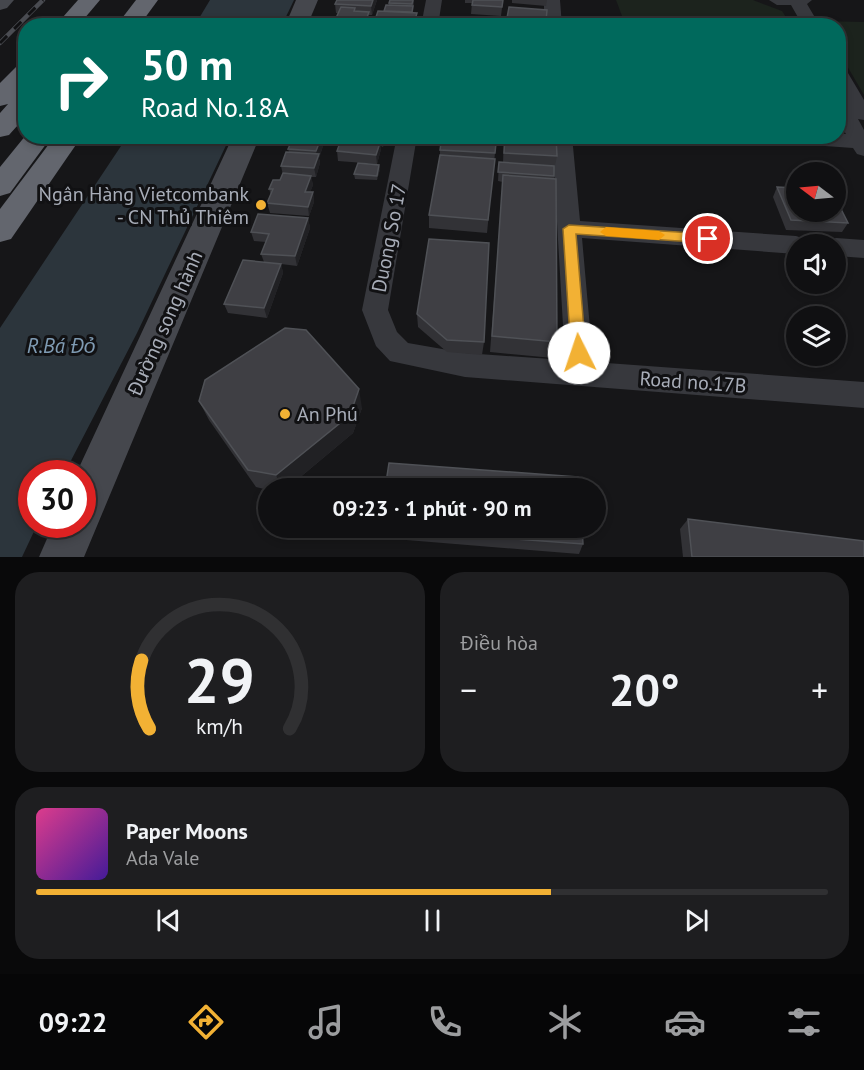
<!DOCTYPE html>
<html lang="vi">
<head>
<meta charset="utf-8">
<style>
  :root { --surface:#101012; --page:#1e1e20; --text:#f1f3f6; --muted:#9c9d9f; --line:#303032; --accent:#f2b134 }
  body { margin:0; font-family:"PT Sans",sans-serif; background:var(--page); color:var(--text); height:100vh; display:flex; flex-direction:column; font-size:22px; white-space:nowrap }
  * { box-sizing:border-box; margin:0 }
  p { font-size:20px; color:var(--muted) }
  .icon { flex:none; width:33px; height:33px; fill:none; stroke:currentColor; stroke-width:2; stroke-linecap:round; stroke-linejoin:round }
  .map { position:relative; height:557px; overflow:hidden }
  .side { display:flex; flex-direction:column; gap:15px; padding:15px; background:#09090a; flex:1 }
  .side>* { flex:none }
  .banner { position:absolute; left:18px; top:18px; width:828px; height:126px; border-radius:24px; box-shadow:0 3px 9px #0003,0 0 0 2px var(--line); background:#00695c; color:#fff; overflow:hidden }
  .needle { width:39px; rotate:286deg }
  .tools { position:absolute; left:786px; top:162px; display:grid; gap:12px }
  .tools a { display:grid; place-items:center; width:60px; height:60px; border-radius:50%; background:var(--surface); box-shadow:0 3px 9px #0003,0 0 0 2px var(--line); font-size:30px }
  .speed { position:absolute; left:18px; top:460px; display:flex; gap:12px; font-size:30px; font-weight:700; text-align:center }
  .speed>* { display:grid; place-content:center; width:78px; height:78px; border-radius:50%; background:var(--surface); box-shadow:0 3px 9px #0003,0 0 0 2px var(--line); line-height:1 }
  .speed .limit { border:9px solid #d22; background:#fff; color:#111 }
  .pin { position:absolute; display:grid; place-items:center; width:51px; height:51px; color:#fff; margin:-26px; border:3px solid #fff; border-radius:50%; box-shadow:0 2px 6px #0007 }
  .me { position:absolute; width:66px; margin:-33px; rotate:356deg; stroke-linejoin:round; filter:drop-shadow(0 0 4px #0008) }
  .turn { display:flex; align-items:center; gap:21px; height:126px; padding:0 24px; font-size:27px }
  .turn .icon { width:78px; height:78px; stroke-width:2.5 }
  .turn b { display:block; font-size:42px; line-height:51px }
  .big { font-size:45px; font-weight:700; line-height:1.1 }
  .side .widget { flex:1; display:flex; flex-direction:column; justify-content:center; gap:9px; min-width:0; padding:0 21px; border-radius:24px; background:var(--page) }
  .side .dial { align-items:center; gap:0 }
  .dial svg { height:156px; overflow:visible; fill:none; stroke:var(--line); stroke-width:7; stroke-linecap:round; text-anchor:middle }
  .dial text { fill:var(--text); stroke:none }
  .song { display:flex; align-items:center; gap:18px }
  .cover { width:72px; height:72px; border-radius:9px; background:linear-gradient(135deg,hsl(330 70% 55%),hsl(260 70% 35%)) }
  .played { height:6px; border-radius:3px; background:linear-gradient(90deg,var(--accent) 65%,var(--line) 65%) }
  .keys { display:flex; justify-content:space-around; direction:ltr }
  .heat { display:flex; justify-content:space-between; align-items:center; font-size:33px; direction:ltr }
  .side .tiles { flex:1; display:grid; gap:15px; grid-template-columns:1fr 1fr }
  .widget:last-child { grid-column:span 2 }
  .trip { position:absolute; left:258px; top:478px; width:348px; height:60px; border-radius:30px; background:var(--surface); box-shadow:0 3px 9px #0003,0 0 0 2px var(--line); font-weight:700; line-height:60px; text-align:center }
  .menu { display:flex; height:96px; justify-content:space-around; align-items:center; background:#060607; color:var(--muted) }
  .menu .icon { width:42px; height:42px }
  .menu .current { color:var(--accent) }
  .menu b { font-size:27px; color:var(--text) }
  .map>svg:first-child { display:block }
  .green { fill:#1c231d }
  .water { fill:#2c353c }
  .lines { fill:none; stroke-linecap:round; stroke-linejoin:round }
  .street { fill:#37383d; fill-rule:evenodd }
  .secondary { fill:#45474d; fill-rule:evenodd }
  .highway { fill:#63666e; fill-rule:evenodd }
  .rail-casing { stroke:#4a4c52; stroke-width:4.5 }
  .rail { stroke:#111113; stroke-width:3; stroke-dasharray:10; stroke-linecap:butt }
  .wall { fill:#323236 }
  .shaded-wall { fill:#212124 }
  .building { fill:#3f3f44; stroke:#4f5156; stroke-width:1.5 }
  .route { fill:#f2b134; stroke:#9d7322; stroke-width:1.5 }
  .slow { fill:#f59e0b }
  .poi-dot { fill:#f2b134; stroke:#111113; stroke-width:2 }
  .labels { text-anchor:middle; stroke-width:6; stroke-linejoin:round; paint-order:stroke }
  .poi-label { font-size:20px; fill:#a8adb8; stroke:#111113; text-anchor:end }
  .street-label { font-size:20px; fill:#a8adb8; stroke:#111113 }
  .water-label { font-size:21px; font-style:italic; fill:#7f9bb3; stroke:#111113 }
</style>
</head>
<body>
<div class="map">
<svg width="864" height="557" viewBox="0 0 864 557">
  <rect width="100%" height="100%" fill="#161618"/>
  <g class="green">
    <polygon points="616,0 753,0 782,11 791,25 625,24"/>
    <polygon points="820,21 864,22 864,95 839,52 838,26 823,25"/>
  </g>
  <g class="water">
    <polygon points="210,0 294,0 282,25 195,25"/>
    <polygon points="127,137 230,137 137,333 64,474 32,474 32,525 37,525 22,557 0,557 0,328"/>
  </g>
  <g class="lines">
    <g class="street">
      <polygon points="426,0 442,0 438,26 421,26"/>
      <polygon points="544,0 560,0 562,26 544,26"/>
      <polygon points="769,0 812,0 807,4 820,26 803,26 791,5 777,5"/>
      <polygon points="838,67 845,68 864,100 864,120 858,119 864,130 864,156 857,154 853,148 755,141 752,136 838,136 838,134 846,134 838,121 838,95 842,96 838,90"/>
      <polygon points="397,136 417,136 388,310 397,332 408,343 465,353 565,360 552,136 572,136 580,221 796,236 805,239 808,244 796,244 796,254 582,238 593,362 864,382 864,408 465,377 390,361 376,346 362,310"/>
      <polygon points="836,238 864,240 864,258 836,256 836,244 825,244 827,241"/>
    </g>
    <g class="secondary">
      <polygon points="0,0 14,0 7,8 0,10"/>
      <polygon points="296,0 318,0 307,26 285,26"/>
      <polygon points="233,136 260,136 84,557 39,557 53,525 82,525 82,474 76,474"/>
    </g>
    <g class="highway">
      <polygon points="78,0 100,0 78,26 55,26"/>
      <polygon points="136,0 158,0 139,26 116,26"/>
      <polygon points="26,63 26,85 18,93 26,92 26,116 9,135 0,137 0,113 8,104 0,106 0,83 18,65"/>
      <polygon points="26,135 52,136 10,193 0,196 0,167"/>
      <polygon points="55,136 82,136 11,239 0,242 0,209"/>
    </g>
    <defs>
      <polyline id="rail" points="0,43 43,0"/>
    </defs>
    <use href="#rail" class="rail-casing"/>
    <use href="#rail" class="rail"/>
  </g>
  <g class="wall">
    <polygon points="337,0 377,0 372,15 369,15 369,21 368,26 322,26 336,20 338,13 336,13 335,4"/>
    <polygon points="414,0 413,12 417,22 416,26 375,26 375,20 384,11 389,5 389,3"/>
    <polygon points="465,0 503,0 501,16 471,14 472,3 465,3"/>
    <polygon points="512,0 547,0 546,6 512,3"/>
    <polygon points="547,10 545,23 547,26 507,26 507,18"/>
    <polygon points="292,136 322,136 323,146 319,158 320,163 316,177 311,177 313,185 310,192 313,192 314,202 309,216 270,213 267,203 271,195 269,189 280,180 283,175 281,166 289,152 288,149 293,138"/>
    <polygon points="343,136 387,136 383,147 381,146 381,149 377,164 338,161 337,151"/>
    <polygon points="504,136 556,136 557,156 555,166 518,164 554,176 557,342 553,358 490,352 503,182 498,181 499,162 503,163"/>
    <polygon points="466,142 495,153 487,233 429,228 429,215 440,155 440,150"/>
    <polygon points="379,165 380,169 377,180 355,179 354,174"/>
    <polygon points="777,187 848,223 842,232 786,230 773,197"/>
    <polygon points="308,218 310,228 297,266 281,264 283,273 267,318 228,313 224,304 264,262 261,254 266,242 254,241 251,232"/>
    <polygon points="417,314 484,342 482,355 447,352 418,327"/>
    <polygon points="199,401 362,408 353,433 286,489 268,490 256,487 209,420"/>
    <polygon points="688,519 864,557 683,557 680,529"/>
    <polygon points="380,528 583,544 579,554 382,538"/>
  </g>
  <g class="shaded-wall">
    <polygon points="373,0 377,0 372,15 371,6"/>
    <polygon points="369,12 369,21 368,26 366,26 366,20"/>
    <polygon points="417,13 417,22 416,26 414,26"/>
    <polygon points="322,136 323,146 319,158 320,163 316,177 314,168 317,157 316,151"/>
    <polygon points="383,136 387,136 383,147"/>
    <polygon points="381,140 381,149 377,164 376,155"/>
    <polygon points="379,165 380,169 377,180 377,176"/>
    <polygon points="311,176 313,185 307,201 305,192"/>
    <polygon points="313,192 314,202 309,216 308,207"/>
    <polygon points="308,218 310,228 297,266 295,256"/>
    <polygon points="281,264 283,273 267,318 264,308"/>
    <polygon points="359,389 362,408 353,433 286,489 281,489 276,475"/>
  </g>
  <g class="building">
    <polygon points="337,0 373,0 371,6 335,4"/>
    <polygon points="390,0 413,0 412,4 389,3"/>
    <polygon points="473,0 503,0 502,7 472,5"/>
    <polygon points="386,5 413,6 412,12 384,11"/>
    <polygon points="341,7 355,8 354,11 369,12 366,20 336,18"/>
    <polygon points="509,7 547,10 546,21 507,18"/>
    <polygon points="378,11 417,13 414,23 375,20"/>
    <polygon points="325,19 359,21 358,26 322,26"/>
    <polygon points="515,21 547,23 547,26 514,26"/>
    <polygon points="294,136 322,136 316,151 288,149"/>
    <polygon points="442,136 467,136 466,142 496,143 495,153 440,150"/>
    <polygon points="505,136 556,136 557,156 504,153"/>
    <polygon points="342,137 381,140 376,155 337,151"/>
    <polygon points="286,152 319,154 314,168 281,166"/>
    <polygon points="440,155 495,159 488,220 429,215"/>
    <polygon points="499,162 554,166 554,176 498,172"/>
    <polygon points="358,163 379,165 377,176 354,174"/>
    <polygon points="283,173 311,176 305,192 313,192 308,207 267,203 273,189 269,189 273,180 280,180"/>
    <polygon points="503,175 556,179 557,342 492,336"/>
    <polygon points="777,187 796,188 796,212 836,212 836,199 848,223 791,220"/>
    <polygon points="258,214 308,218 295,256 261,254 269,234 251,232"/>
    <polygon points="429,239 489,243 484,342 447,340 417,314"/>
    <polygon points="243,260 281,264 264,308 224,304"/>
    <polygon points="285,328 306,330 359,389 350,415 276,475 248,470 199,401 205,380"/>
    <polygon points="389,463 578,477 579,489 385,489"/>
    <polygon points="688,519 864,541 864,557 692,557"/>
    <polygon points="380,528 582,528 583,544 380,529"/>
  </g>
  <polygon class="route" points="569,225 708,234 715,239 708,243 576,234 586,353 584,358 579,360 573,358 571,353 563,229"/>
  <polygon class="slow" points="606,227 659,231 665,235 659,240 606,236 600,232"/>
  <g class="poi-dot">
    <circle cx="261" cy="205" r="6"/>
    <circle cx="285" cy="414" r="6"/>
  </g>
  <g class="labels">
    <g class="poi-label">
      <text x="249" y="201">Ngân Hàng Vietcombank<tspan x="249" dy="23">- CN Thủ Thiêm</tspan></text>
      <text x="297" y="421" text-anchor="start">An Phú</text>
    </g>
    <g class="street-label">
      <text transform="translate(389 238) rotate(-79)" y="7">Duong So 17</text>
      <text transform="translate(165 323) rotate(-66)" y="7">Đường song hành</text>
      <text transform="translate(693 382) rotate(4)" y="7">Road no.17B</text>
    </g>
    <g class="water-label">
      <text x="61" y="353">R.Bá Đỏ</text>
    </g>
  </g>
</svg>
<div class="tools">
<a><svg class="needle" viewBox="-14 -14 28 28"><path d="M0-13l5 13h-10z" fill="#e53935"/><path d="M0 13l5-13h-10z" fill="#9c9d9f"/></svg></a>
<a><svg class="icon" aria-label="sound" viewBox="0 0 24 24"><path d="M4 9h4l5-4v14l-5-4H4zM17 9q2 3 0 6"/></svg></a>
<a><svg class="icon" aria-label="layers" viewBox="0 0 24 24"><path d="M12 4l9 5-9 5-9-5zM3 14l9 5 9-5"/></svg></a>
</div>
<div class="speed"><div class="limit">30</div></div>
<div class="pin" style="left:708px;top:239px;background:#d93025"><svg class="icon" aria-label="arrive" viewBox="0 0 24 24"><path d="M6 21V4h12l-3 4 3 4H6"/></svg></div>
<svg class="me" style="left:579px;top:353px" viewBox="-20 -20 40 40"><circle r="19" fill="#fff"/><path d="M0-13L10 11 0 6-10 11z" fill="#f2b134"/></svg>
<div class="trip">09:23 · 1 phút · 90 m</div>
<div class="banner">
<div class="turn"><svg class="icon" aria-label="right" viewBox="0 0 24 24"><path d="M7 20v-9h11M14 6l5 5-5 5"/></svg><div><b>50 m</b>Road No.18A</div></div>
</div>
</div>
<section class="side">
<div class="tiles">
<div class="widget dial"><svg viewBox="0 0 100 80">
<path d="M14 69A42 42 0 1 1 86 69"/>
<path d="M14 69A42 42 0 0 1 10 34" stroke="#f2b134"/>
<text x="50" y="56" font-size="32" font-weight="700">29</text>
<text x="50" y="72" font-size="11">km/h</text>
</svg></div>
<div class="widget"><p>Điều hòa</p>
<div class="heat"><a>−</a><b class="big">20°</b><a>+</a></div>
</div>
<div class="widget">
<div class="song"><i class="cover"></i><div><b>Paper Moons</b><p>Ada Vale</p></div></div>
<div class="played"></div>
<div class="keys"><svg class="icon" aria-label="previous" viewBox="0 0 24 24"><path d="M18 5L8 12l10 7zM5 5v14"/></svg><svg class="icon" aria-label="pause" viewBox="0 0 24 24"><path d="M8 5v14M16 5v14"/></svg><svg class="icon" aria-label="next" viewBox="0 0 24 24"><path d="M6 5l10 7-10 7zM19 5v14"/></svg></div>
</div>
</div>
</section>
<nav class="menu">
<b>09:22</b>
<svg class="icon current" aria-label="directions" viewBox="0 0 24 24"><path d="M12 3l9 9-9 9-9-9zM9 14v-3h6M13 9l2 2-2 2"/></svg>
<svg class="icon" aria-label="music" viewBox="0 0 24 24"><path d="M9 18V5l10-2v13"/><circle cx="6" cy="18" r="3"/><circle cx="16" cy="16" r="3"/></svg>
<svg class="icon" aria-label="phone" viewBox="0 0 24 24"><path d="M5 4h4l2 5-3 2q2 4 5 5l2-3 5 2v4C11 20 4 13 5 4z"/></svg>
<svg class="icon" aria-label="climate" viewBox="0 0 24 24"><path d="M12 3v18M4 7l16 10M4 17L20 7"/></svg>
<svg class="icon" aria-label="car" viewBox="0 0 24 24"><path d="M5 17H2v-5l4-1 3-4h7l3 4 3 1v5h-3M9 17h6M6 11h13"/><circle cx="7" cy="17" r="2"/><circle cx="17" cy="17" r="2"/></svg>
<svg class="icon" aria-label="filters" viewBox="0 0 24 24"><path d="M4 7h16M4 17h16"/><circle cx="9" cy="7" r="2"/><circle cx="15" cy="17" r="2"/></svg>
</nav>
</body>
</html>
